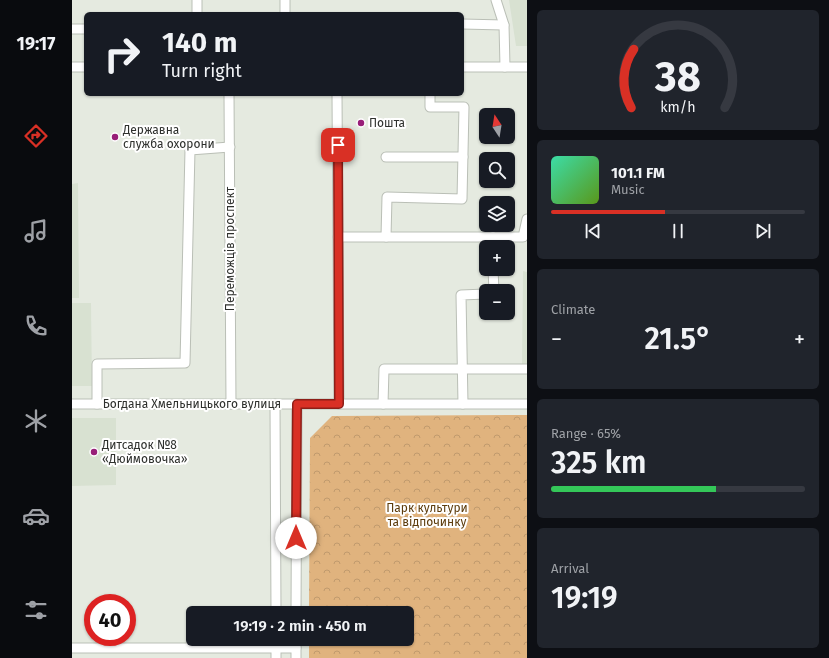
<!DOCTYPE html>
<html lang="en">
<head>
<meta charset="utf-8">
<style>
  :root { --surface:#171b24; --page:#20242c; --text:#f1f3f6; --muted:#9ea1a6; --line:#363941; --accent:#d93025 }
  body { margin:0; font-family:"Fira Sans",sans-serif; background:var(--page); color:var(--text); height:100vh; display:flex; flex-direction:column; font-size:15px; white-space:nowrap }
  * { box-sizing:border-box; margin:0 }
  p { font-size:13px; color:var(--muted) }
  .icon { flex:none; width:22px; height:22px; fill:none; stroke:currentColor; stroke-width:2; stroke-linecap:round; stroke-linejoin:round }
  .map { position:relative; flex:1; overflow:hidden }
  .side { display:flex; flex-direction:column; gap:10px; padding:10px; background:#0d0f14; width:302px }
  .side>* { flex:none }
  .hud { position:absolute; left:12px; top:12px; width:380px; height:84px; border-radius:6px; box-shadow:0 1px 3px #0004; background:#171b24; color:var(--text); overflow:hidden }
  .needle { width:26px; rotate:348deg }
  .tools { position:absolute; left:407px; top:108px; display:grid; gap:8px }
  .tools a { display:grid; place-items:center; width:36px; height:36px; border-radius:6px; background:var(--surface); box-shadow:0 1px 3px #0004; font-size:20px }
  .speed { position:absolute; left:12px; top:594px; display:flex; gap:8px; font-size:20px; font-weight:700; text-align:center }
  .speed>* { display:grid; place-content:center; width:52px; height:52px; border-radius:50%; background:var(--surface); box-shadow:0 1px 3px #0004; line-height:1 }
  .speed .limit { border:6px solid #d22; background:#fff; color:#111 }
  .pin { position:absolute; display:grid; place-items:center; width:34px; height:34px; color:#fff; margin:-17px; border-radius:8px; box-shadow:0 2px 6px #0006 }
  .me { position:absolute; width:44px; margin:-22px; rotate:0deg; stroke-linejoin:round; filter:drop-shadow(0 0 3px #0008) }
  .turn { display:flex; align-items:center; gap:14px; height:84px; padding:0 12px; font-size:18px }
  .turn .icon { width:52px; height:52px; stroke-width:2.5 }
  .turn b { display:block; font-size:28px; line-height:34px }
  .big { font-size:30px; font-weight:600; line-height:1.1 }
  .side .tile { flex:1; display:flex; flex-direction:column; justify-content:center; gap:6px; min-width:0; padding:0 14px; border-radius:6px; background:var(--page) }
  .side .dial { align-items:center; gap:0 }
  .dial svg { height:104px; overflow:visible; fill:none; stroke:var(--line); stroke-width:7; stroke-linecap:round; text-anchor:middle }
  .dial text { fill:var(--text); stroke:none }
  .song { display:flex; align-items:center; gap:12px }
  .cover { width:48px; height:48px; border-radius:6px; background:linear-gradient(135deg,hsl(160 70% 55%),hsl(90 70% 35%)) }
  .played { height:4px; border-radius:2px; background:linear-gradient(90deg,var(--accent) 45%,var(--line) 45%) }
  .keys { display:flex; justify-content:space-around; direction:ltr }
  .heat { display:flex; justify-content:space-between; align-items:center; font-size:22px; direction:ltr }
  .charge { height:6px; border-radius:3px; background:linear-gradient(90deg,#34c759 65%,var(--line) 0) }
  .trip { position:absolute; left:114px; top:606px; width:228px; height:40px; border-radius:6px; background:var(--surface); box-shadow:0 1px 3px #0004; font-weight:600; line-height:40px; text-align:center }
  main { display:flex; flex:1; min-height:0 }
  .tabs { display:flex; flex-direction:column; width:72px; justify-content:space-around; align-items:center; background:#090b0e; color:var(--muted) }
  .tabs .icon { width:28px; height:28px }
  .tabs .current { color:var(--accent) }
  .tabs b { font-size:18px; color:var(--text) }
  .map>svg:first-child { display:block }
  .built { fill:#d8e1d1 }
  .park { fill:url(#park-crowns) }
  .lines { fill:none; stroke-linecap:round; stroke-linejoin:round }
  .minor-casing { stroke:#babfb6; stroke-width:11 }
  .minor { stroke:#fff; stroke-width:9 }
  .route-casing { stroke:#8d1f18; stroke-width:10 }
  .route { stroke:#d93025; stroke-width:7 }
  .poi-dot { fill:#981e78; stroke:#fff; stroke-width:1.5 }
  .labels { text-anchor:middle; stroke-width:4; stroke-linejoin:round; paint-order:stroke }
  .poi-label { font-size:12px; fill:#2e302d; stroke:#fff; text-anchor:start }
  .street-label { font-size:12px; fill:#2e302d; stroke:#fff }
  .park-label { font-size:12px; fill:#5d3c0c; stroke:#fff }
</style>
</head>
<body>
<main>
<nav class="tabs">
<b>19:17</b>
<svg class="icon current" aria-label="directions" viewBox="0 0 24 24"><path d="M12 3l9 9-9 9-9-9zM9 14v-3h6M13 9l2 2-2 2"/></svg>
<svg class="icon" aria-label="music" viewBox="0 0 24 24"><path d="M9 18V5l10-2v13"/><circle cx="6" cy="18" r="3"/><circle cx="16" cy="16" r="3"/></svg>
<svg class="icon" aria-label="phone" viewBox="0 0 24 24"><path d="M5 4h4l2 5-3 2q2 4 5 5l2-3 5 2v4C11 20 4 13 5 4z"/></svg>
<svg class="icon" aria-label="climate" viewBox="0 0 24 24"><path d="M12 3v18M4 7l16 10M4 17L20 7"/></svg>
<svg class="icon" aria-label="car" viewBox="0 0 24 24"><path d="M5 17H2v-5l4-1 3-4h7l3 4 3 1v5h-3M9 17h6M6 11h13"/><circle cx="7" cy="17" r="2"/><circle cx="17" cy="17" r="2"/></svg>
<svg class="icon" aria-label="filters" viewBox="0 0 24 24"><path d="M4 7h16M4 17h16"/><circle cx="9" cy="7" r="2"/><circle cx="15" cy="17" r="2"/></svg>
</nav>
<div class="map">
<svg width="455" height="658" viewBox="0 0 455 658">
  <defs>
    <pattern id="park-crowns" width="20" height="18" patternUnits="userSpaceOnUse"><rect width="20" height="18" fill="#e0b37e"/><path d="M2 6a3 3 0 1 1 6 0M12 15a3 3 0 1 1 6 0" fill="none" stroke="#c09a6d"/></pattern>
  </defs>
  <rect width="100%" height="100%" fill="#e5eae0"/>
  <g class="built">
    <polygon points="437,0 455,0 455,46 444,46"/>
    <polygon points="6,183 7,298 0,298 0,184"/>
    <polygon points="451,271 455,272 455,364 450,364"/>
    <polygon points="0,303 19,303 20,386 0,386"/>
    <polygon points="0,418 44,418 44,485 0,486"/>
  </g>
  <polygon class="park" points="455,415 455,658 237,658 237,639 335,639 335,613 237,613 238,438 260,416"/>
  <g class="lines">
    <defs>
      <g id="minor">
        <polyline points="424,0 432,25 433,67"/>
        <polyline points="125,14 125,0"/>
        <polyline points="213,14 213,0"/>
        <polyline points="390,24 432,25"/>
        <polyline points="0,29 14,29"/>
        <polyline points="0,67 14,67"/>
        <polyline points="390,67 455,67"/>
        <polyline points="157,94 159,404"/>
        <polyline points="265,94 267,404"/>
        <polyline points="314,157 391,157"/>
        <polyline points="266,237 451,237 455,219"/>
        <polyline points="314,237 315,197 390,199 392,107 358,107 358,94"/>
        <polyline points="421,237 421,247"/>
        <polyline points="421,269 422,291"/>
        <polyline points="0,404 455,404"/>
        <polyline points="25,404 25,364 113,363 118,150 158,147"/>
        <polyline points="203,404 204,613"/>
        <polyline points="311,404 312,369 455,369"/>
        <polyline points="391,404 389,295 414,294"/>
        <polyline points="224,613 225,404"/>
        <polyline points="224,639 224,658"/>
        <polyline points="0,648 224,648"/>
        <polyline points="204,658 204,639"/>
      </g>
    </defs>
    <use href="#minor" class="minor-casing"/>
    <use href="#minor" class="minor"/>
  </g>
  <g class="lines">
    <defs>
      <polyline id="route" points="224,538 225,404 267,404 266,145"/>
    </defs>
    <use href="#route" class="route-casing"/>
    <use href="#route" class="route"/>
  </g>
  <g class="poi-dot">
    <circle cx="289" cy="123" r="4"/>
    <circle cx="43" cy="137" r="4"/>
    <circle cx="22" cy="452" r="4"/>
  </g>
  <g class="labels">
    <g class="poi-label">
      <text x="297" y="127">Пошта</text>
      <text x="51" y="134">Державна<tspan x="51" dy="14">служба охорони</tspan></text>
      <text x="30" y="449">Дитсадок №8<tspan x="30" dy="14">«Дюймовочка»</tspan></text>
    </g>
    <g class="street-label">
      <text transform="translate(158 249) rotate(-90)" y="4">Переможців проспект</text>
      <text x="120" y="408">Богдана Хмельницького вулиця</text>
    </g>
    <g class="park-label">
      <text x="355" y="512">Парк культури<tspan x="355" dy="14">та відпочинку</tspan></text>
    </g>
  </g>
</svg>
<div class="tools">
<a><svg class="needle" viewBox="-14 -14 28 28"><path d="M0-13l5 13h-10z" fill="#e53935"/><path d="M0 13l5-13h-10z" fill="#9ea1a6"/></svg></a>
<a><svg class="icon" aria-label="search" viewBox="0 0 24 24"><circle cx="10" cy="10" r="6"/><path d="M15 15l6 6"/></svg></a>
<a><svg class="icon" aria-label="layers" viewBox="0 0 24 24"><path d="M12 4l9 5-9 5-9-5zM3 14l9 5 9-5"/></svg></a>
<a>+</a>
<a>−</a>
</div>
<div class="speed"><div class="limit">40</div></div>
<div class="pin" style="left:266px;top:145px;background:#d93025"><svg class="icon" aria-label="arrive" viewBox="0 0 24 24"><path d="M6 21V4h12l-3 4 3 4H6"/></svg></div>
<svg class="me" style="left:224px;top:538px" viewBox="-20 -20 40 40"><circle r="19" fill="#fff"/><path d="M0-13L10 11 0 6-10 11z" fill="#d93025"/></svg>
<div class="trip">19:19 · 2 min · 450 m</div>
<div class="hud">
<div class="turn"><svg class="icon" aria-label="right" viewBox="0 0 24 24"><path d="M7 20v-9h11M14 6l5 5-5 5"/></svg><div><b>140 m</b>Turn right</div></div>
</div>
</div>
<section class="side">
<div class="tile dial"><svg viewBox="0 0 100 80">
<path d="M14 69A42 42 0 1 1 86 69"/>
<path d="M14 69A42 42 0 0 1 16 24" stroke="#d93025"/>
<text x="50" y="56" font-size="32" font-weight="700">38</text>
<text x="50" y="72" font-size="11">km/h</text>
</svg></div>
<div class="tile">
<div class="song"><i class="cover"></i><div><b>101.1 FM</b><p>Music</p></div></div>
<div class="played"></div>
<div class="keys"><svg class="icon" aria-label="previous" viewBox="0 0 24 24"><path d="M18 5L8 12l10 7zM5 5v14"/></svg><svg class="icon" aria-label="pause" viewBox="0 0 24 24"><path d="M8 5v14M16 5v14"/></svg><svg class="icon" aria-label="next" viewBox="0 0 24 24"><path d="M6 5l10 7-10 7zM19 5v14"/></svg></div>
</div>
<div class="tile"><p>Climate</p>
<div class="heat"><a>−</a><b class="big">21.5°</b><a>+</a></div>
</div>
<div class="tile"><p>Range · 65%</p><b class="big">325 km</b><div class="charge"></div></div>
<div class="tile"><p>Arrival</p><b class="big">19:19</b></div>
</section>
</main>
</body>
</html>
